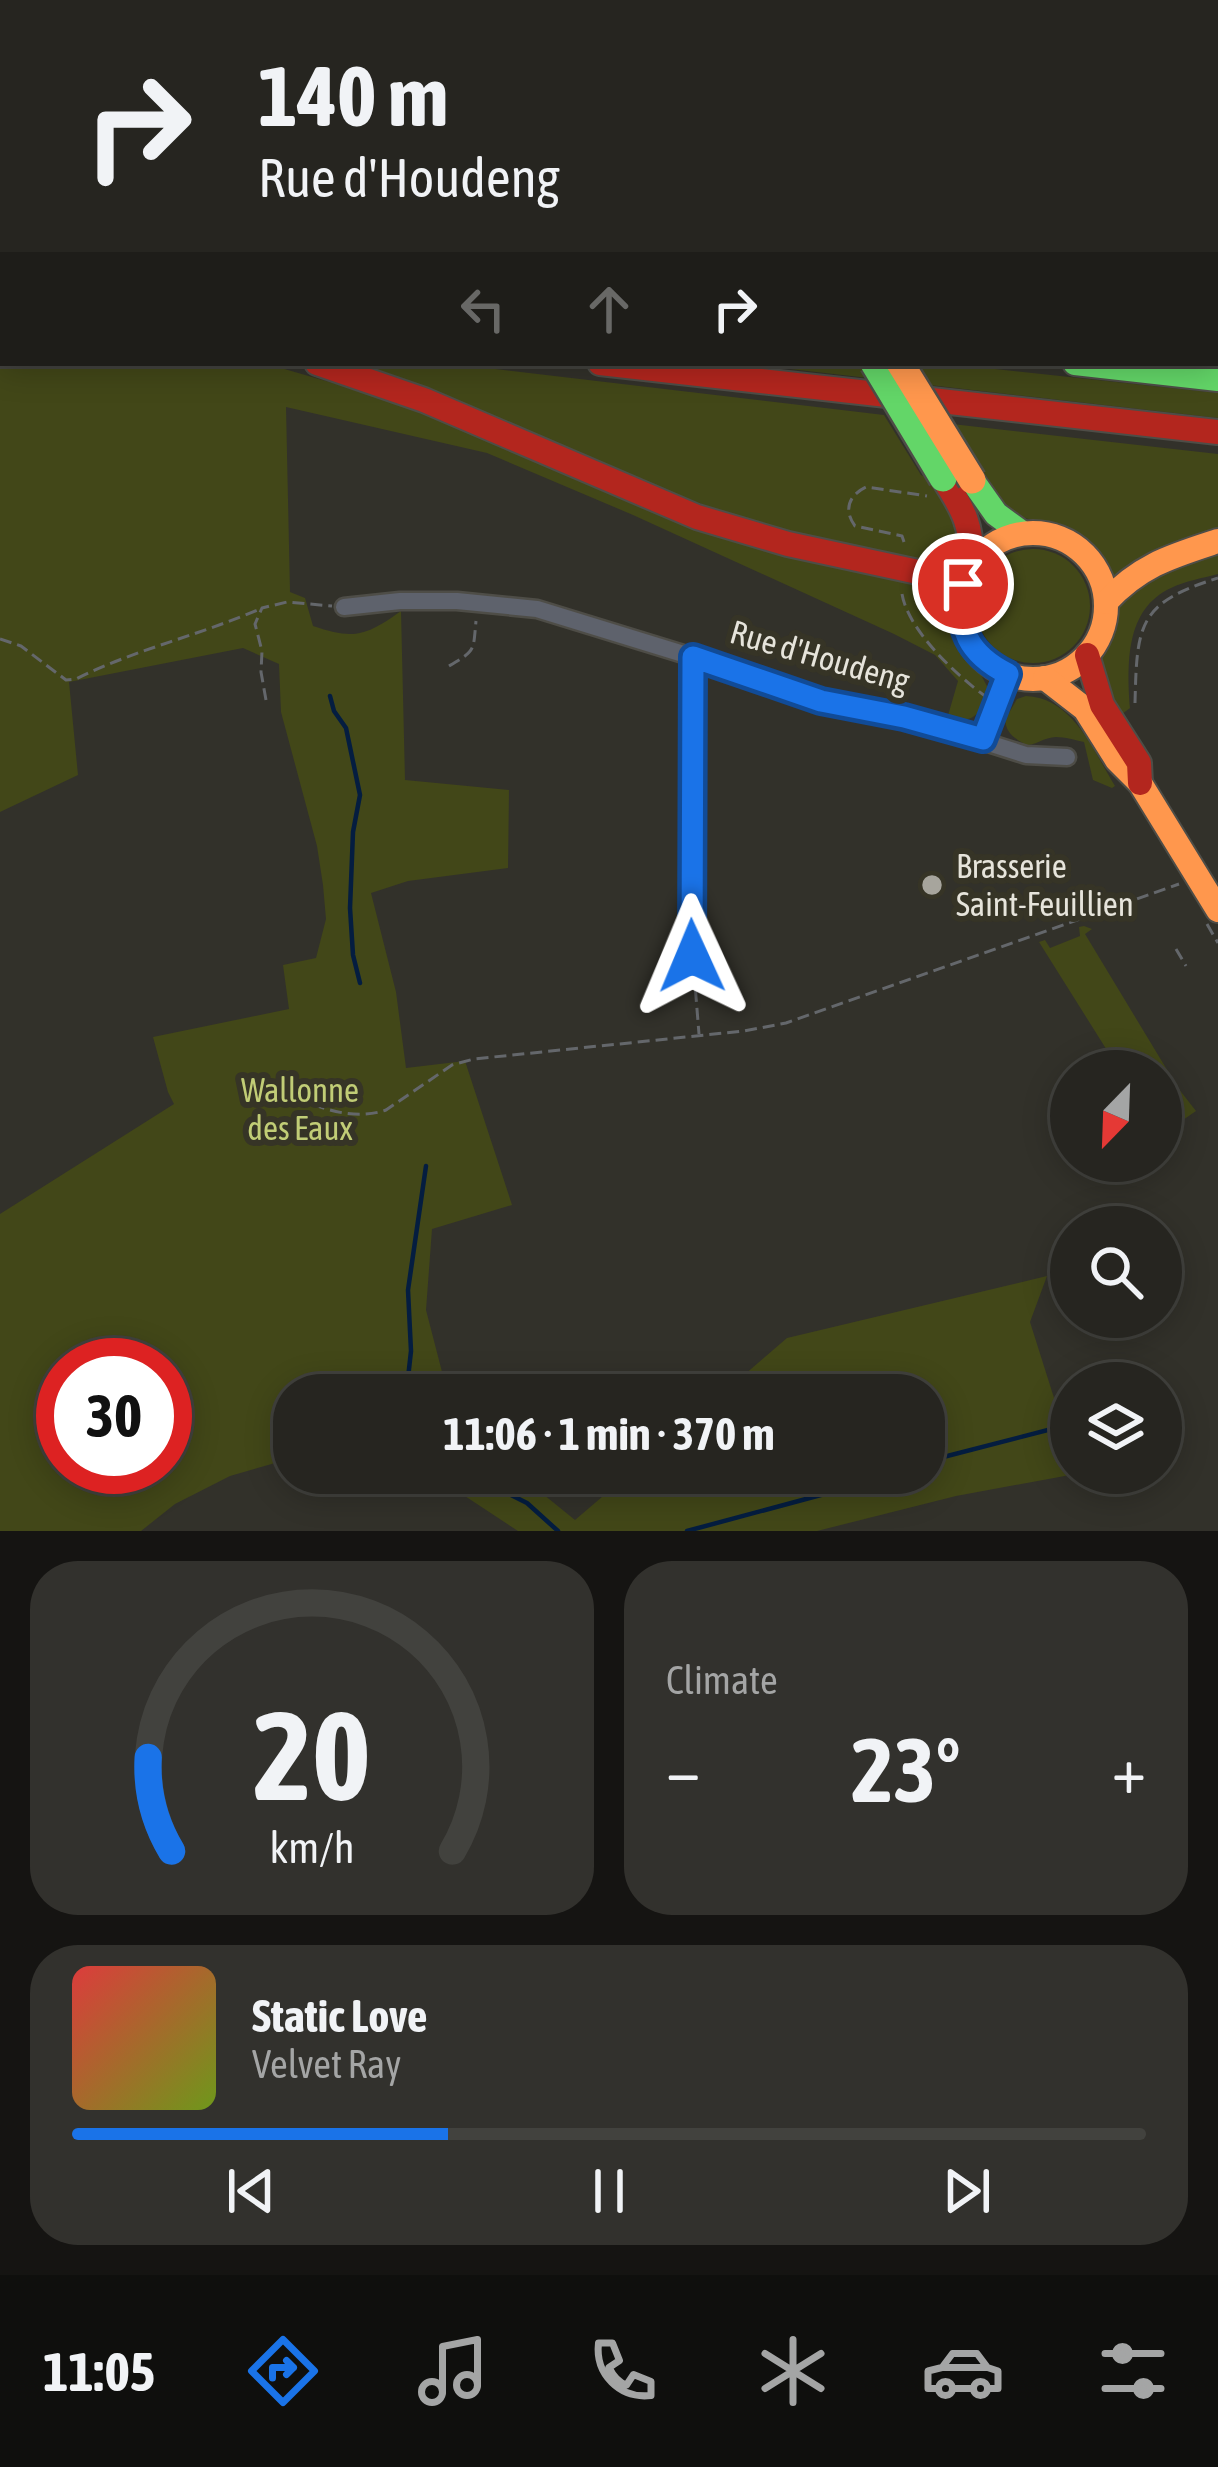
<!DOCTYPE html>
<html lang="en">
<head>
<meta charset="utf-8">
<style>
  :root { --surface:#262520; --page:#32312d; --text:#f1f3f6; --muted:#a4a5a5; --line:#42423e; --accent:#1a73e8 }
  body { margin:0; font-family:"Asap Condensed",sans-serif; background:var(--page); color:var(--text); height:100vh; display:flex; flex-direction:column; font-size:45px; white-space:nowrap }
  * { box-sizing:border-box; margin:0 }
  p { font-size:39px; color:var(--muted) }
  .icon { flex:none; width:66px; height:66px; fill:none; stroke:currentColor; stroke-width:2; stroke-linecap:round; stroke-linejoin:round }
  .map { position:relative; height:1531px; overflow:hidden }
  .drawer { display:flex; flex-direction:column; gap:30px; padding:30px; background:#151412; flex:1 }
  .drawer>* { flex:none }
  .hud { position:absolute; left:0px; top:0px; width:1218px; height:366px; box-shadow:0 6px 30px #0003,0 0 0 3px var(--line); background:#262520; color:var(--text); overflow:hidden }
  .needle { width:78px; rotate:203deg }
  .buttons { position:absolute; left:1050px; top:1050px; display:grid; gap:24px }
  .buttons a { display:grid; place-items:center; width:132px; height:132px; border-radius:50%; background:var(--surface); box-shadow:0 6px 30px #0003,0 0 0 3px var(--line); font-size:60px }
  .speed { position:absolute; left:36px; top:1338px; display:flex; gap:24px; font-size:60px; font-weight:700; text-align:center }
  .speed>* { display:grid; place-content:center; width:156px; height:156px; border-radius:50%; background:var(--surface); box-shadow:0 6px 30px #0003,0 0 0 3px var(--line); line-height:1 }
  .speed .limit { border:18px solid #d22; background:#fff; color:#111 }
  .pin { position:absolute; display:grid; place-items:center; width:102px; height:102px; color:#fff; margin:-51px; border:6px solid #fff; border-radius:50%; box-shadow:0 3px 12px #0007 }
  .me { position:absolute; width:132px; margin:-66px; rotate:359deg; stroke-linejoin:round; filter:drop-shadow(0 0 9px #0008) }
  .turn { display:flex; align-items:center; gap:42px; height:252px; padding:0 60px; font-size:54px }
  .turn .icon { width:156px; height:156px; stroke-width:2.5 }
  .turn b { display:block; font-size:84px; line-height:102px }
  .lanes { display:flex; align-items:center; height:114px; padding:0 60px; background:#0003; justify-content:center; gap:60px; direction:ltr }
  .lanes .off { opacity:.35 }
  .big { font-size:90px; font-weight:700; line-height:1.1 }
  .drawer .tile { flex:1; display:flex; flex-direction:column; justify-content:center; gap:18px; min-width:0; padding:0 42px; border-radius:48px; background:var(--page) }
  .drawer .dial { align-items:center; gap:0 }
  .dial svg { height:312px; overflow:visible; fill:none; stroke:var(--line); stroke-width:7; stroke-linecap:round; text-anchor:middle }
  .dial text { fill:var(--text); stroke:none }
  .song { display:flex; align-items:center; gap:36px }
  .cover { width:144px; height:144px; border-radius:18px; background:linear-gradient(135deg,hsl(0 70% 55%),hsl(80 70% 35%)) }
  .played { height:12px; border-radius:6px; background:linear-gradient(90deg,var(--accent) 35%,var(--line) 35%) }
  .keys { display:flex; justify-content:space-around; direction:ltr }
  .heat { display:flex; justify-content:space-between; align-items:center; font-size:66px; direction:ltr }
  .drawer .tiles { flex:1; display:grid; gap:30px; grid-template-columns:1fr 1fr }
  .tile:last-child { grid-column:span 2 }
  .trip { position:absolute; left:273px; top:1374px; width:672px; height:120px; border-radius:48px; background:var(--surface); box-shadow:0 6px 30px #0003,0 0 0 3px var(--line); font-weight:700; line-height:120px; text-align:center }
  .dock { display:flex; height:192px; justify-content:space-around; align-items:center; background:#0f0f0d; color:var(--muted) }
  .dock .icon { width:84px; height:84px }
  .dock .active { color:var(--accent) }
  .dock b { font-size:54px; color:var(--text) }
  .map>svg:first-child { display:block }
  .green { fill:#424718; fill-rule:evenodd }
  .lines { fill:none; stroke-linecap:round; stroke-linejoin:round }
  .stream { stroke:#041d40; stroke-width:4.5 }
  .lane-casing { stroke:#4e4d47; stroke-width:12 }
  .street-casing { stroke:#4e4d47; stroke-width:21 }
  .fast-casing { stroke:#4e4d47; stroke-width:28 }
  .slow-casing { stroke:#4e4d47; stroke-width:28 }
  .jam-casing { stroke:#4e4d47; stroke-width:28 }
  .path { stroke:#64676b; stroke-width:3; stroke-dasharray:12 6; stroke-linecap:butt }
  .lane { stroke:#5e626c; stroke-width:8 }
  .street { stroke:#5e626c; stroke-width:16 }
  .fast { stroke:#63d668; stroke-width:24 }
  .slow { stroke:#ff974d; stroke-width:24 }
  .jam { stroke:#b3261e; stroke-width:24 }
  .fast-bridge-casing { stroke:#4e4d47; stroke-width:32; stroke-linecap:butt }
  .slow-bridge-casing { stroke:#4e4d47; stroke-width:32; stroke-linecap:butt }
  .fast-bridge { stroke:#63d668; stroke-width:27 }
  .slow-bridge { stroke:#ff974d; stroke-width:27 }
  .route-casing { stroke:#114b97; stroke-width:30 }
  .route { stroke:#1a73e8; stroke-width:21 }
  .poi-dot { fill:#a7a59d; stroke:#363426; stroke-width:4.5 }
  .labels { text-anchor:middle; stroke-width:12; stroke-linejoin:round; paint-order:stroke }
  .street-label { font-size:33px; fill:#e6e4db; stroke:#363426 }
  .poi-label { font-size:33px; fill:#e6e4db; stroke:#363426; text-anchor:start }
  .park-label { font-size:33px; fill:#c1cd76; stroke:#363426 }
</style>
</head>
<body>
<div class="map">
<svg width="1218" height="1531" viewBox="0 0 1218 1531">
  <rect width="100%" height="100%" fill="#32312a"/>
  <g class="green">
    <polygon points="0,0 265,0 267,3 3,3 3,209 0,209"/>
    <path d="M0,323H3V363H249L281,368L350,388L926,586L944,605L948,624L961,653L980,673L988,688C981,714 975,724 947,719L958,681L935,655L894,634L633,515L487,453L286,407L290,592L305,598L313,626C354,640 366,636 401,611L405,780L509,790L508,868L408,881L371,893L396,992L406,1068L465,1061L512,1205L432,1229L426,1310L448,1395H346L342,1391H300L294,1395V1445L282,1461L230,1476L175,1504L141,1531H0V1214L174,1104L168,1092L153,1037L289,1009L283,965L316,958L326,919L323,885L317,846L281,712L279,664L243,648L69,682L78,775L0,812ZM63,1365H165V1467H63Z"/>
    <polygon points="337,363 445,363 884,415 921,475 937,482 960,520 962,556 952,581 769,530"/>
    <polygon points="737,363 940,363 1218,393 1218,418"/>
    <path d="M952,424L1218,454V534L1113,580C1102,552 1079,530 1049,523C1036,520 1024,519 1011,514Z"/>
    <circle cx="1033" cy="606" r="57"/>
    <path d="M1218,553V574C1203,578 1185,581 1171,588C1125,609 1127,664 1130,708L1122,714L1104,683L1100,667V655L1110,640L1119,604L1134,584Z"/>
    <path d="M1026,696C1073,698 1093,750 1115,786L1112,788L1093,780L1084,742C1075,740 1065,737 1056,737C1044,737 1036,746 1021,746L1023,743C1010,736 1003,728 1006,713H1009L1017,699Z"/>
    <polygon points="1084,926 1092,929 1085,934 1178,1088 1196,1111 1161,1135 1161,1071 1120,1071 1039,942 1045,940 1050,948 1080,936 1079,927"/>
    <polygon points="1047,1276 1030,1322 1055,1401 1071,1406 1071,1473 1081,1473 956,1496 817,1531 518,1531 430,1473 517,1473 575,1520 630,1473 924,1473 924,1395 721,1395 787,1338"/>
  </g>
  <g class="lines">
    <g class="stream">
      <polyline points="330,696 334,711 346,728 360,795 353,832 350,908 353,955 360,983"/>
      <polyline points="420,1395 408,1378 411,1351 408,1290 426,1166"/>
      <polyline points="924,1462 1071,1424"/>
      <polyline points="476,1473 485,1482 527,1503 558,1531"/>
      <polyline points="687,1531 843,1489 875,1473"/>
    </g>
    <defs>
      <g id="lane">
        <polyline points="1020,3 1022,0"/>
        <polyline points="1200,3 1201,0"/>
      </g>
      <g id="street">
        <polyline points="117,3 120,0"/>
        <polyline points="0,80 3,79"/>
        <polyline points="344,607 400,601 457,601 537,609 693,657 821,701 919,721 1026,755 1067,757"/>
        <polyline points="983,739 1008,674"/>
        <polyline points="692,955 693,657"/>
      </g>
      <g id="fast">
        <polyline points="621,0 621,3"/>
        <polyline points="1075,363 1218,379"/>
        <polyline points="972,480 996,514 1022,533"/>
      </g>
      <g id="slow">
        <polyline points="646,0 648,3"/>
        <polyline points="0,293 3,293"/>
        <circle cx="1033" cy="606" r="73"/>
        <path d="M1106,602C1140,565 1172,556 1218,541"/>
        <polyline points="1045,678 1085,709 1117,760 1140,783 1218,910"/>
      </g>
      <g id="jam">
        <polyline points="676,0 679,3"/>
        <polyline points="750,0 751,3"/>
        <polyline points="719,3 721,0"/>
        <polyline points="0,239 3,240"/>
        <polyline points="1215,328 1218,329"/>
        <polyline points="317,363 424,400 697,517 788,544 918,572 940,581 960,605"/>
        <polyline points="600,363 1218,432"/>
        <path d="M943,478C964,510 973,527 971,566"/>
        <polyline points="1087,655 1102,705 1139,763 1140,783"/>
      </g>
    </defs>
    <use href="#lane" class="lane-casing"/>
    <use href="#street" class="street-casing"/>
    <use href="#fast" class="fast-casing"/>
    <use href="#slow" class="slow-casing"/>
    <use href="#jam" class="jam-casing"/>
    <g class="path">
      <polyline points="577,0 577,3"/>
      <polyline points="547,3 547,0"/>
      <polyline points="0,118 3,119"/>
      <path d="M904,542L902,536L855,526C843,510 849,495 866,487L927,496"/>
      <path d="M902,594C908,630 956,675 985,696"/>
      <path d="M0,639L21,646L66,680L76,679C136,649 201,635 262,608"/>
      <path d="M449,666C476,650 473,652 476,621"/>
      <polyline points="266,700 261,672 262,651 255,624 262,608 287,602 332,606"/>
      <path d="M1135,703C1137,624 1138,603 1218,578"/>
      <polyline points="1207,924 1218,943"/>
      <polyline points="1176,949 1186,966"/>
      <polyline points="694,972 699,1034"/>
      <path d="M297,1096C322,1111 358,1120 386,1110L452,1065L474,1059L744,1031L786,1023L1179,884"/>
    </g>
    <use href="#lane" class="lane"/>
    <use href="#street" class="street"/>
    <use href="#fast" class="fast"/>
    <use href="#slow" class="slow"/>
    <use href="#jam" class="jam"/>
    <defs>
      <polyline id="fast-bridge" points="874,363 943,478"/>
      <polyline id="slow-bridge" points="900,363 972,480"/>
    </defs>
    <use href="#fast-bridge" class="fast-bridge-casing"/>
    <use href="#slow-bridge" class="slow-bridge-casing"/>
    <use href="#fast-bridge" class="fast-bridge"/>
    <use href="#slow-bridge" class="slow-bridge"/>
  </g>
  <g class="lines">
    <defs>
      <path id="route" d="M692,956L693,657L821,701L904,717L983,739L1008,674C968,654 956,628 963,584"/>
    </defs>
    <use href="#route" class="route-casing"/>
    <use href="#route" class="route"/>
  </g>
  <circle class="poi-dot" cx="932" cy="885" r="12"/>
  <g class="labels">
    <g class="street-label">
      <text transform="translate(820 656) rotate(16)" y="12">Rue d'Houdeng</text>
    </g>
    <g class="poi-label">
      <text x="956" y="878">Brasserie<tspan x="956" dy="38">Saint-Feuillien</tspan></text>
    </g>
    <g class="park-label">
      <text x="300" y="1102">Wallonne<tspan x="300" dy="38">des Eaux</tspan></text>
    </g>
  </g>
</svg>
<div class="buttons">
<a><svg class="needle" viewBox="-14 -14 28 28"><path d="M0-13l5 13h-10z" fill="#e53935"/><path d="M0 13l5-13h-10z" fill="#a4a5a5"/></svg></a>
<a><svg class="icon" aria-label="search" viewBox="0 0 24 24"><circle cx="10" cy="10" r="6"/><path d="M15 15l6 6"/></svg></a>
<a><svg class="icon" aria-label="layers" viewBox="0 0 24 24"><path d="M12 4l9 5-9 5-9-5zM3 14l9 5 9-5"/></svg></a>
</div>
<div class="speed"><div class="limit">30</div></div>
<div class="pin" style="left:963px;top:584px;background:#d93025"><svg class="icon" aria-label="arrive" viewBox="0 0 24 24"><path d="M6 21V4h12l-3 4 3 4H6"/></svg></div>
<svg class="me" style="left:692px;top:956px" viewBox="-20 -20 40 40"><path d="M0-17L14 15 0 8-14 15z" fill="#1a73e8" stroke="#fff" stroke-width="4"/></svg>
<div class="trip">11:06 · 1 min · 370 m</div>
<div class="hud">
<div class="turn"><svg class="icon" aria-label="right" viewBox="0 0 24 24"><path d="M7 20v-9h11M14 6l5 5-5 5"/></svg><div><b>140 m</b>Rue d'Houdeng</div></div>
<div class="lanes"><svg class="icon off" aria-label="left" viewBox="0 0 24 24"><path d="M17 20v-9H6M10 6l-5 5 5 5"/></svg><svg class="icon off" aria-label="ahead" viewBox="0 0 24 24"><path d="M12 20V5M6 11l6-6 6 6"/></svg><svg class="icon" aria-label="right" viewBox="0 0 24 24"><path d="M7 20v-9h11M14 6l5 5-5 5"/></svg></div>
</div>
</div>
<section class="drawer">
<div class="tiles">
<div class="tile dial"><svg viewBox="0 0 100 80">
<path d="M14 69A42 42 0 1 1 86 69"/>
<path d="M14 69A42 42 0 0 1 8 45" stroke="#1a73e8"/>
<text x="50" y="56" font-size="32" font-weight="700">20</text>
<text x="50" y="72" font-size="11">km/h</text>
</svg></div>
<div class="tile"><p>Climate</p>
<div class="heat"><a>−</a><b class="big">23°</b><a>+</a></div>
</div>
<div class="tile">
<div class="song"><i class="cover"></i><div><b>Static Love</b><p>Velvet Ray</p></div></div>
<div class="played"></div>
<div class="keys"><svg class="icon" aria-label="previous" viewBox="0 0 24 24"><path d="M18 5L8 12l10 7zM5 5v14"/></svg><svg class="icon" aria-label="pause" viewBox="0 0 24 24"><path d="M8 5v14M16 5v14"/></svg><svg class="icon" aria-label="next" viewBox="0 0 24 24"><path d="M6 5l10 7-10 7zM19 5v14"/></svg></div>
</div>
</div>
</section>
<nav class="dock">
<b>11:05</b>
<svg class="icon active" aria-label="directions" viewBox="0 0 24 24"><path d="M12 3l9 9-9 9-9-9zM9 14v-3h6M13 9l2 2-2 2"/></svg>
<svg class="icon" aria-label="music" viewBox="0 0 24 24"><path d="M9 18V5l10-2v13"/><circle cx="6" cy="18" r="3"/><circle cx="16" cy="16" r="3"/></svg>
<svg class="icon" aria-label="phone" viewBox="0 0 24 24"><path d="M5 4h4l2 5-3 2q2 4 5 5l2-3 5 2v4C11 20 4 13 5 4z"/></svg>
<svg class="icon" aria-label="climate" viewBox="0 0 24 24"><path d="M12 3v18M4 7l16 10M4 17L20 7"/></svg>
<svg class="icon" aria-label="car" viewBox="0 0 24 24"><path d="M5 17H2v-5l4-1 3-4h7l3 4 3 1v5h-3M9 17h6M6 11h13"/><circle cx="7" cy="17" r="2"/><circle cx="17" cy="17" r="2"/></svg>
<svg class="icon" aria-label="filters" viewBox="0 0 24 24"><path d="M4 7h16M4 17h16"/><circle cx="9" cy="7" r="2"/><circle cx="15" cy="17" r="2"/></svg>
</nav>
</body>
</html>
